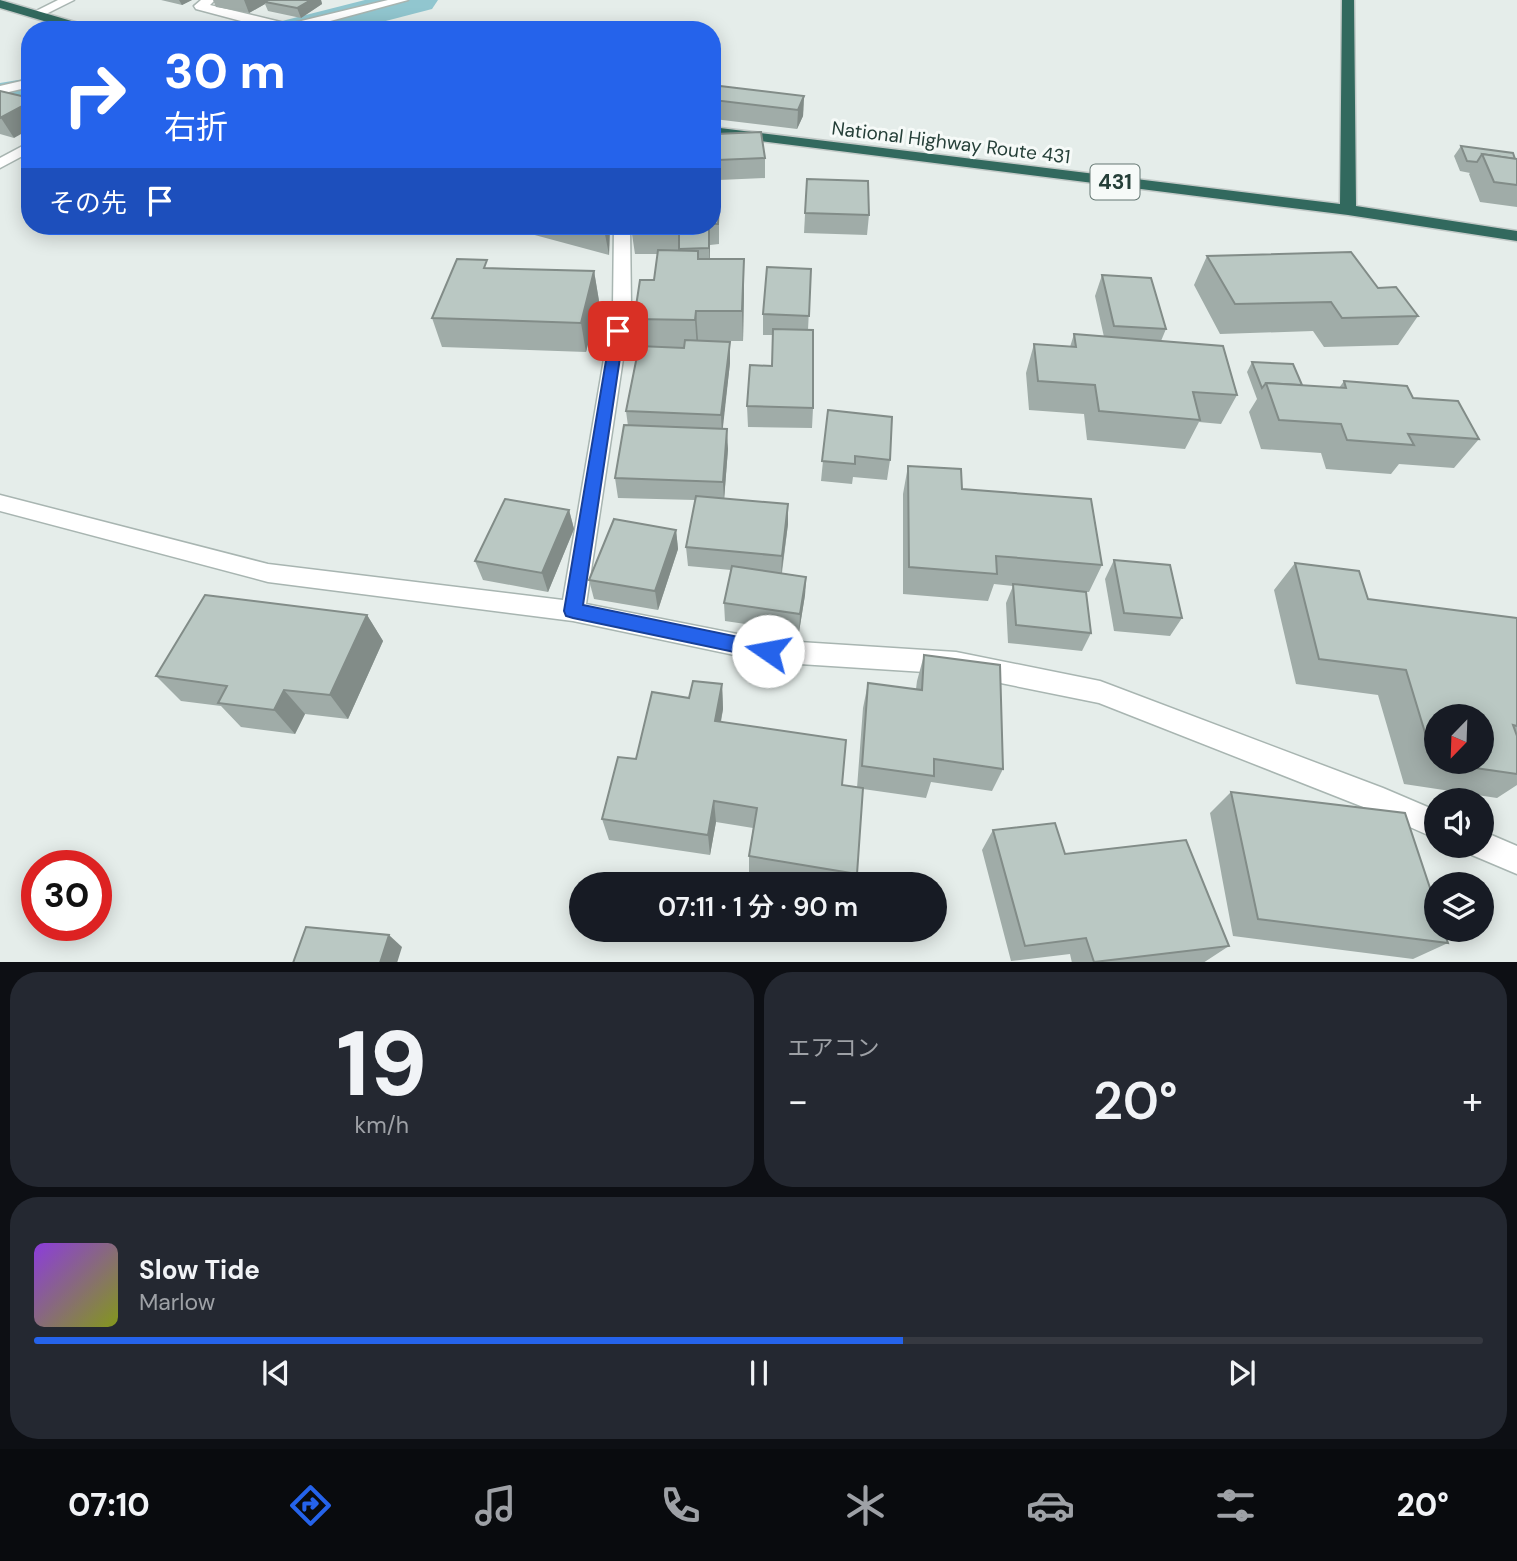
<!DOCTYPE html>
<html lang="ja">
<head>
<meta charset="utf-8">
<style>
  :root { --surface:#171b24; --page:#242831; --text:#f1f3f6; --muted:#9ea1a6; --line:#363941; --accent:#2563eb }
  body { margin:0; font-family:"DM Sans","Noto Sans JP",sans-serif; background:var(--page); color:var(--text); height:100vh; display:flex; flex-direction:column; font-size:26px; white-space:nowrap }
  * { box-sizing:border-box; margin:0 }
  p { font-size:23px; color:var(--muted) }
  .icon { flex:none; width:38px; height:38px; fill:none; stroke:currentColor; stroke-width:2; stroke-linecap:round; stroke-linejoin:round }
  .map { position:relative; height:962px; overflow:hidden }
  .details { display:flex; flex-direction:column; gap:10px; padding:10px; background:#0d0f14; flex:1 }
  .details>* { flex:none }
  .guide { position:absolute; left:21px; top:21px; width:700px; height:214px; border-radius:28px; box-shadow:0 4px 18px #0003; background:#2563eb; color:#fff; overflow:hidden }
  .needle { width:46px; rotate:203deg }
  .buttons { position:absolute; left:1424px; top:704px; display:grid; gap:14px }
  .buttons a { display:grid; place-items:center; width:70px; height:70px; border-radius:50%; background:var(--surface); box-shadow:0 4px 18px #0003; font-size:35px }
  .speed { position:absolute; left:21px; top:850px; display:flex; gap:14px; font-size:35px; font-weight:700; text-align:center }
  .speed>* { display:grid; place-content:center; width:91px; height:91px; border-radius:50%; background:var(--surface); box-shadow:0 4px 18px #0003; line-height:1 }
  .speed .limit { border:10px solid #d22; background:#fff; color:#111 }
  .pin { position:absolute; display:grid; place-items:center; width:60px; height:60px; color:#fff; margin:-30px; border-radius:14px; box-shadow:0 4px 10px #0006 }
  .me { position:absolute; width:77px; margin:-38px; rotate:282deg; stroke-linejoin:round; filter:drop-shadow(0 0 5px #0008) }
  .turn { display:flex; align-items:center; gap:24px; height:147px; padding:0 28px; font-size:32px }
  .turn .icon { width:91px; height:91px; stroke-width:2.5 }
  .turn b { display:block; font-size:49px; line-height:60px }
  .then { display:flex; align-items:center; height:66px; padding:0 28px; background:#0003; gap:14px; font-size:26px }
  .big { font-size:52px; font-weight:600; line-height:1.1 }
  .details .card { flex:1; display:flex; flex-direction:column; justify-content:center; gap:10px; min-width:0; padding:0 24px; border-radius:28px; background:var(--page) }
  .details .dial { align-items:center; gap:0 }
  .dial b { font-size:91px; line-height:1 }
  .song { display:flex; align-items:center; gap:21px }
  .cover { width:84px; height:84px; border-radius:10px; background:linear-gradient(135deg,hsl(270 70% 55%),hsl(70 70% 35%)) }
  .played { height:7px; border-radius:4px; background:linear-gradient(90deg,var(--accent) 60%,var(--line) 60%) }
  .keys { display:flex; justify-content:space-around; direction:ltr }
  .heat { display:flex; justify-content:space-between; align-items:center; font-size:38px; direction:ltr }
  .details .tiles { flex:1; display:grid; gap:10px; grid-template-columns:1fr 1fr }
  .card:last-child { grid-column:span 2 }
  .trip { position:absolute; left:569px; top:872px; width:378px; height:70px; border-radius:35px; background:var(--surface); box-shadow:0 4px 18px #0003; font-weight:600; line-height:70px; text-align:center }
  .tab-bar { display:flex; height:112px; justify-content:space-around; align-items:center; background:#090b0e; color:var(--muted) }
  .tab-bar .icon { width:49px; height:49px }
  .tab-bar .on { color:var(--accent) }
  .tab-bar b { font-size:32px; color:var(--text) }
  .map>svg:first-child { display:block }
  .lines { fill:none; stroke-linecap:round; stroke-linejoin:round }
  .river { fill:#91c6cf; fill-rule:evenodd }
  .street-casing { stroke:#a8b5b1; stroke-width:3 }
  .highway-casing { stroke:#c2c9c7; stroke-width:3 }
  .street { fill:#fff; fill-rule:evenodd }
  .highway { fill:#32695e; fill-rule:evenodd }
  .wall { fill:#a0aca8 }
  .shaded-wall { fill:#828c88 }
  .building { fill:#bac8c3; stroke:#828c88; stroke-width:2; fill-rule:evenodd }
  .route { fill:#2563eb; stroke:#184099; stroke-width:2 }
  .labels { text-anchor:middle; stroke-width:6; stroke-linejoin:round; paint-order:stroke }
  .far-street-label { font-size:19px; fill:#253f38; stroke:#f6faf8 }
  .shield { fill:#f6faf8; stroke:#647772; stroke-width:2 }
  .shield-label { font-size:21px; font-weight:bold; fill:#253f38 }
</style>
</head>
<body>
<div class="map">
<svg width="1517" height="963" viewBox="0 0 1517 963">
  <rect width="100%" height="100%" fill="#e5edea"/>
  <g class="lines">
    <g class="river">
      <polygon points="365,0 438,0 432,9 351,30 276,30 282,21"/>
      <polygon points="30,78 30,108 0,113 0,83"/>
    </g>
    <defs>
      <g id="street">
        <polygon points="58,0 74,0 38,18 28,15"/>
        <polygon points="201,0 215,0 210,5 289,24 388,0 408,0 297,30 275,30 196,9 194,6"/>
        <polygon points="30,79 30,87 0,94 0,86"/>
        <polygon points="30,142 30,152 0,168 0,158"/>
        <polygon points="614,226 630,226 631,306 586,604 768,640 956,652 1100,681 1383,788 1437,811 1437,839 1376,812 1099,703 956,674 768,662 573,621 268,582 0,511 0,495 268,564 563,600 613,306"/>
        <polygon points="1482,831 1517,846 1517,874 1472,855 1468,845 1482,845"/>
      </g>
      <g id="highway">
        <polygon points="0,0 92,27 94,30 74,30 0,8"/>
        <polygon points="1342,0 1354,0 1356,206 1517,231 1517,241 1348,215 712,135 712,127 1340,204"/>
      </g>
    </defs>
    <use href="#street" class="street-casing"/>
    <use href="#highway" class="highway-casing"/>
    <use href="#street" class="street"/>
    <use href="#highway" class="highway"/>
  </g>
  <g class="wall">
    <polygon points="161,0 192,0 182,5"/>
    <polygon points="213,0 321,0 322,4 301,18 268,11 265,4 249,13 216,7"/>
    <polygon points="0,91 14,138 0,134"/>
    <polygon points="804,96 803,116 797,129 714,119 713,100"/>
    <polygon points="716,134 765,158 765,178 719,180"/>
    <polygon points="1461,146 1517,159 1517,207 1480,202 1469,174 1470,173 1460,171 1454,156"/>
    <polygon points="807,179 869,215 867,235 804,233"/>
    <polygon points="712,198 719,198 719,244 710,245 710,259 744,259 744,288 743,341 697,341 730,342 730,363 722,429 728,449 724,499 788,504 788,524 782,573 806,577 805,595 799,632 725,621 724,603 731,570 688,566 686,547 695,500 618,498 615,478 628,426 626,411 639,348 634,319 654,280 658,254 635,254 632,234 633,226 712,226"/>
    <polygon points="529,226 610,226 609,255 531,234"/>
    <polygon points="1207,256 1378,288 1418,316 1398,345 1324,347 1313,331 1220,334 1194,285"/>
    <polygon points="489,268 594,271 599,301 586,352 442,347 432,318"/>
    <polygon points="811,269 808,330 813,408 812,428 748,427 747,406 772,366 773,335 763,335 763,314"/>
    <polygon points="1102,275 1166,329 1161,341 1237,395 1221,424 1199,422 1185,449 1087,440 1084,414 1029,410 1026,373 1034,344 1070,347 1074,334 1104,337 1095,296"/>
    <polygon points="1252,362 1302,385 1339,388 1344,381 1413,398 1479,439 1454,468 1399,464 1391,474 1326,469 1321,453 1261,449 1249,412 1257,399 1247,372"/>
    <polygon points="828,410 890,460 887,480 853,477 852,484 821,481"/>
    <polygon points="908,466 962,489 1102,565 1089,592 1086,592 1091,633 1082,651 1008,643 1006,603 1013,586 994,584 988,601 903,594 903,494"/>
    <polygon points="569,510 574,529 548,592 483,580 475,561"/>
    <polygon points="676,530 678,549 658,610 594,599 589,580"/>
    <polygon points="1114,560 1182,618 1170,636 1114,631 1105,579"/>
    <polygon points="1295,563 1368,599 1517,618 1517,785 1497,798 1404,784 1378,695 1296,684 1274,590"/>
    <polygon points="367,615 383,641 348,719 305,714 295,734 241,727 221,706 181,701 156,676"/>
    <polygon points="924,655 1003,769 992,791 931,782 926,798 863,789 857,874 854,884 798,884 749,876 749,856 753,828 716,822 710,855 609,840 602,819 636,759 689,698 722,684 723,709 721,722 842,785 857,788 863,708 868,683 916,689 917,681"/>
    <polygon points="1231,792 1448,943 1413,959 1233,936 1210,813"/>
    <polygon points="993,830 1065,854 1229,946 1203,963 1072,963 1070,954 1011,961 982,850"/>
  </g>
  <g class="shaded-wall">
    <polygon points="179,0 192,0 182,5"/>
    <polygon points="244,0 271,0 265,2 265,4 249,13"/>
    <polygon points="311,0 321,0 322,4 301,18 297,8"/>
    <polygon points="804,96 803,116 797,129 798,110"/>
    <polygon points="30,102 30,129 14,138 1,118"/>
    <polygon points="606,226 610,226 609,255 605,234"/>
    <polygon points="709,226 710,245 710,269 709,248"/>
    <polygon points="744,259 744,288 743,341 742,311"/>
    <polygon points="594,271 599,301 586,352 581,323"/>
    <polygon points="696,311 698,340 697,349 695,320"/>
    <polygon points="730,342 730,363 722,436 721,415"/>
    <polygon points="727,429 728,449 724,501 723,482"/>
    <polygon points="788,504 788,524 781,576 782,556"/>
    <polygon points="569,510 574,529 548,592 542,573"/>
    <polygon points="676,530 678,549 658,610 655,591"/>
    <polygon points="806,577 805,595 799,632 800,614"/>
    <polygon points="367,615 383,641 348,719 330,695"/>
    <polygon points="722,684 723,709 716,745 715,721"/>
    <polygon points="284,690 305,714 295,734 274,710"/>
    <polygon points="714,801 716,822 710,855 708,835"/>
    <polygon points="389,935 402,947 397,963 380,963"/>
  </g>
  <g class="building">
    <polygon points="268,0 311,0 297,8 265,2"/>
    <polygon points="720,86 804,96 798,110 713,100"/>
    <polygon points="0,91 30,98 30,102 0,118"/>
    <polygon points="761,132 765,158 718,160 716,134"/>
    <polygon points="1461,146 1513,153 1515,159 1482,154 1477,162 1467,161"/>
    <polygon points="1482,154 1517,159 1517,185 1494,182"/>
    <polygon points="807,179 868,181 869,215 805,213"/>
    <polygon points="712,198 719,198 718,224 712,224"/>
    <polygon points="572,226 606,226 605,234"/>
    <polygon points="633,226 709,226 709,248 679,249 679,233 632,234"/>
    <polygon points="658,250 698,251 698,259 744,259 742,311 696,311 695,320 634,319 640,280 654,280"/>
    <polygon points="1351,252 1378,288 1396,287 1418,316 1342,318 1331,302 1235,304 1207,256"/>
    <polygon points="457,259 487,260 484,268 594,271 581,323 432,318"/>
    <polygon points="767,267 811,269 809,316 763,314"/>
    <polygon points="1102,275 1151,278 1166,329 1114,326"/>
    <polygon points="773,329 813,330 813,408 747,406 750,365 772,366"/>
    <polygon points="1074,334 1223,346 1237,395 1193,392 1200,420 1099,411 1095,385 1038,381 1034,344 1076,347"/>
    <polygon points="685,340 730,342 721,415 626,411 639,346 684,348"/>
    <polygon points="1252,362 1293,364 1302,385 1266,383 1262,388"/>
    <polygon points="1344,381 1407,386 1413,398 1458,401 1479,439 1408,434 1414,445 1347,440 1341,424 1279,420 1266,383 1346,388"/>
    <polygon points="828,410 892,417 890,460 855,456 855,464 822,461"/>
    <polygon points="624,425 727,429 723,482 615,478"/>
    <polygon points="908,466 961,469 962,489 1091,499 1102,565 996,556 997,574 909,567"/>
    <polygon points="696,496 788,504 782,556 686,547"/>
    <polygon points="505,499 569,510 542,573 475,561"/>
    <polygon points="614,519 676,530 655,591 589,580"/>
    <polygon points="1114,560 1170,565 1182,618 1124,613"/>
    <path d="M1295,563L1359,571L1368,599L1517,618V726L1513,725L1517,736V774L1434,762L1406,670L1319,659ZM1437,716H1482V761H1437Z"/>
    <polygon points="732,566 806,577 800,614 724,603"/>
    <polygon points="1013,584 1086,592 1091,633 1016,625"/>
    <polygon points="205,595 367,615 330,695 284,690 274,710 218,703 227,686 156,676"/>
    <polygon points="924,655 1000,665 1003,769 934,759 934,776 862,766 868,683 922,690"/>
    <polygon points="693,681 722,684 715,721 846,740 842,785 863,788 857,874 749,856 757,808 714,801 708,835 602,819 618,757 636,759 652,692 689,698"/>
    <polygon points="1231,792 1405,813 1437,909 1437,929 1443,929 1448,943 1258,919"/>
    <polygon points="1055,823 1065,854 1186,840 1229,946 1094,962 1086,938 1025,946 993,830"/>
    <polygon points="306,927 389,935 380,963 293,963"/>
  </g>
  <polygon class="route" points="618,327 624,331 583,605 768,643 775,646 777,651 775,657 768,659 573,618 566,616 564,611 611,331"/>
  <g class="labels">
    <g class="far-street-label">
      <text transform="translate(951 142) rotate(7)" y="7">National Highway Route 431</text>
    </g>
    <rect class="shield" x="1090.5" y="164.5" width="49" height="35" rx="5"/>
    <g class="shield-label">
      <text x="1115" y="189">431</text>
    </g>
  </g>
</svg>
<div class="buttons">
<a><svg class="needle" viewBox="-14 -14 28 28"><path d="M0-13l5 13h-10z" fill="#e53935"/><path d="M0 13l5-13h-10z" fill="#9ea1a6"/></svg></a>
<a><svg class="icon" aria-label="sound" viewBox="0 0 24 24"><path d="M4 9h4l5-4v14l-5-4H4zM17 9q2 3 0 6"/></svg></a>
<a><svg class="icon" aria-label="layers" viewBox="0 0 24 24"><path d="M12 4l9 5-9 5-9-5zM3 14l9 5 9-5"/></svg></a>
</div>
<div class="speed"><div class="limit">30</div></div>
<div class="pin" style="left:618px;top:331px;background:#d93025"><svg class="icon" aria-label="arrive" viewBox="0 0 24 24"><path d="M6 21V4h12l-3 4 3 4H6"/></svg></div>
<svg class="me" style="left:768px;top:651px" viewBox="-20 -20 40 40"><circle r="19" fill="#fff"/><path d="M0-13L10 11 0 6-10 11z" fill="#2563eb"/></svg>
<div class="trip">07:11 · 1 分 · 90 m</div>
<div class="guide">
<div class="turn"><svg class="icon" aria-label="right" viewBox="0 0 24 24"><path d="M7 20v-9h11M14 6l5 5-5 5"/></svg><div><b>30 m</b>右折</div></div>
<div class="then">その先<svg class="icon" aria-label="arrive" viewBox="0 0 24 24"><path d="M6 21V4h12l-3 4 3 4H6"/></svg></div>
</div>
</div>
<section class="details">
<div class="tiles">
<div class="card dial"><b>19</b><p>km/h</p></div>
<div class="card"><p>エアコン</p>
<div class="heat"><a>−</a><b class="big">20°</b><a>+</a></div>
</div>
<div class="card">
<div class="song"><i class="cover"></i><div><b>Slow Tide</b><p>Marlow</p></div></div>
<div class="played"></div>
<div class="keys"><svg class="icon" aria-label="previous" viewBox="0 0 24 24"><path d="M18 5L8 12l10 7zM5 5v14"/></svg><svg class="icon" aria-label="pause" viewBox="0 0 24 24"><path d="M8 5v14M16 5v14"/></svg><svg class="icon" aria-label="next" viewBox="0 0 24 24"><path d="M6 5l10 7-10 7zM19 5v14"/></svg></div>
</div>
</div>
</section>
<nav class="tab-bar">
<b>07:10</b>
<svg class="icon on" aria-label="directions" viewBox="0 0 24 24"><path d="M12 3l9 9-9 9-9-9zM9 14v-3h6M13 9l2 2-2 2"/></svg>
<svg class="icon" aria-label="music" viewBox="0 0 24 24"><path d="M9 18V5l10-2v13"/><circle cx="6" cy="18" r="3"/><circle cx="16" cy="16" r="3"/></svg>
<svg class="icon" aria-label="phone" viewBox="0 0 24 24"><path d="M5 4h4l2 5-3 2q2 4 5 5l2-3 5 2v4C11 20 4 13 5 4z"/></svg>
<svg class="icon" aria-label="climate" viewBox="0 0 24 24"><path d="M12 3v18M4 7l16 10M4 17L20 7"/></svg>
<svg class="icon" aria-label="car" viewBox="0 0 24 24"><path d="M5 17H2v-5l4-1 3-4h7l3 4 3 1v5h-3M9 17h6M6 11h13"/><circle cx="7" cy="17" r="2"/><circle cx="17" cy="17" r="2"/></svg>
<svg class="icon" aria-label="filters" viewBox="0 0 24 24"><path d="M4 7h16M4 17h16"/><circle cx="9" cy="7" r="2"/><circle cx="15" cy="17" r="2"/></svg>
<b>20°</b>
</nav>
</body>
</html>
